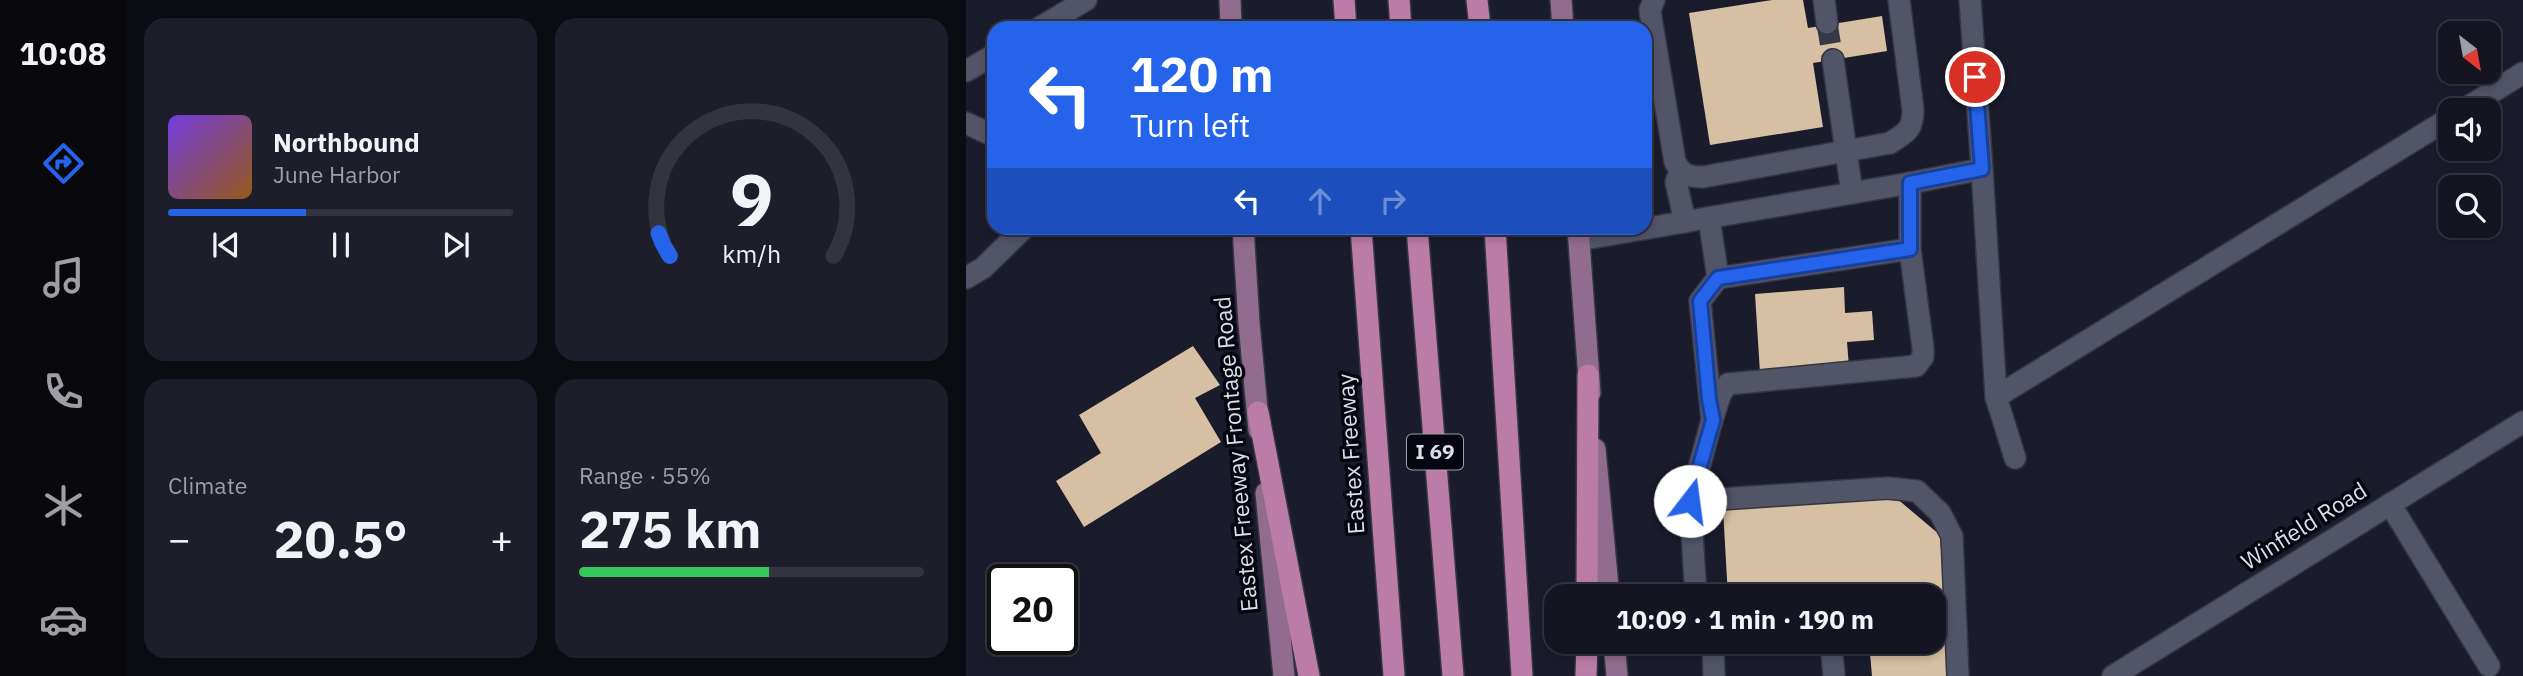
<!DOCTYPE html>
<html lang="en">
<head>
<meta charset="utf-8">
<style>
  :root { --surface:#141521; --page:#1d1e2a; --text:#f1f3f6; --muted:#9d9fa5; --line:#33343f; --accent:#2563eb }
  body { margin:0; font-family:"IBM Plex Sans",sans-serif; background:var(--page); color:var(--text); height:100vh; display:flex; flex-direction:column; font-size:26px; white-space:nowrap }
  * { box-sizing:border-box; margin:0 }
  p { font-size:23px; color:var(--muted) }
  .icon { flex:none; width:38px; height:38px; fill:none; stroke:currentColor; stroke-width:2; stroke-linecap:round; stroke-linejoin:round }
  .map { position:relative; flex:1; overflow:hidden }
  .panel { display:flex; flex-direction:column; gap:18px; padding:18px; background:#0b0c12; width:840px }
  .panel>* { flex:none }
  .top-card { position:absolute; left:21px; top:21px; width:665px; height:214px; border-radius:21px; box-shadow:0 4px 10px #0003,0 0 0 2px var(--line); background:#2563eb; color:#fff; overflow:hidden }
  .needle { width:46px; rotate:149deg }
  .buttons { position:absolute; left:1472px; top:21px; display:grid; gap:14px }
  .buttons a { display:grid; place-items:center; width:63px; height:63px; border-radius:14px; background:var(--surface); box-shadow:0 4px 10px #0003,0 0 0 2px var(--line); font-size:35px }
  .speed { position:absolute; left:21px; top:564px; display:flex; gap:14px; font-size:35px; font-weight:700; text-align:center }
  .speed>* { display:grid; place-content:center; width:91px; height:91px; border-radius:50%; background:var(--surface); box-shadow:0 4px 10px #0003,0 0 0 2px var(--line); line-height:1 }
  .speed .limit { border:4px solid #111; border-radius:10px; background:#fff; color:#111 }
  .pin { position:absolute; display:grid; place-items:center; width:60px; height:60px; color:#fff; margin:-30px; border:4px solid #fff; border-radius:50%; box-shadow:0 2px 7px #0007 }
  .me { position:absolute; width:77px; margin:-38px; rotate:15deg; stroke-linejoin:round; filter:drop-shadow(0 0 5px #0008) }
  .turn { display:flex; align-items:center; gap:24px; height:147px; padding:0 28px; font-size:32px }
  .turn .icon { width:91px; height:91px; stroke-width:2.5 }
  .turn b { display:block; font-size:49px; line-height:60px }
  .lanes { display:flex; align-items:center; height:66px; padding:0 28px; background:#0003; justify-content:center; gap:35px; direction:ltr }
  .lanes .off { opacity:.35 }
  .big { font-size:52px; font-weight:800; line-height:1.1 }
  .panel .tile { flex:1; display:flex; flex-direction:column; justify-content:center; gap:10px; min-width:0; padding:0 24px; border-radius:21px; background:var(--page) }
  .panel .dial { align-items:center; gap:0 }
  .dial svg { height:182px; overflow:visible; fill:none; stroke:var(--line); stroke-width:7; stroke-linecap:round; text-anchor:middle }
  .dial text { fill:var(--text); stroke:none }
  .song { display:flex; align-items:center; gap:21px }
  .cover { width:84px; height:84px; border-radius:10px; background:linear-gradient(135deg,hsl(260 70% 55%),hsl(30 70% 35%)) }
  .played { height:7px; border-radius:4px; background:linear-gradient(90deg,var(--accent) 40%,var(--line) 40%) }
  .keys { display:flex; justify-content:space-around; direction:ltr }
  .heat { display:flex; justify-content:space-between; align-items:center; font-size:38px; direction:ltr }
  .charge { height:10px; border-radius:5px; background:linear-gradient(90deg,#34c759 55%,var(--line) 0) }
  .panel .tiles { flex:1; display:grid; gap:18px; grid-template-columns:repeat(2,1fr) }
  .trip { position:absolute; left:578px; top:584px; width:402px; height:70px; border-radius:21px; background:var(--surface); box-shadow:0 4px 10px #0003,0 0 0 2px var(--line); font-weight:800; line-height:70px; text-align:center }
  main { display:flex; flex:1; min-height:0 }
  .menu { display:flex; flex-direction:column; width:126px; justify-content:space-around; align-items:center; background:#08080d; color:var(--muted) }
  .menu .icon { width:49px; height:49px }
  .menu .on { color:var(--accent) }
  .menu b { font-size:32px; color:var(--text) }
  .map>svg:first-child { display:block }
  .building { fill:#d6bfa2 }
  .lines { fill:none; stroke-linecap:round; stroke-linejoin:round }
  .minor-tunnel { stroke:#373948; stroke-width:21; stroke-dasharray:21 10; stroke-linecap:butt }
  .minor-casing { stroke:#353643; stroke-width:24 }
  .major-casing { stroke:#353643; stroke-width:24 }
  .highway-casing { stroke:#353643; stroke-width:24 }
  .minor { stroke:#525568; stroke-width:21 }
  .major { stroke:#916c8e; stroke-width:21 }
  .highway { stroke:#bb7ca8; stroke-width:21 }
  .route-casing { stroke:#184099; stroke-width:18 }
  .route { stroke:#2563eb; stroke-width:12 }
  .labels { text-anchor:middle; stroke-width:7; stroke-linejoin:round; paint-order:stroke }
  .shield { fill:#06070e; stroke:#9c9ea8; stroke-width:2 }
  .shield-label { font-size:21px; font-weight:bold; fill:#dcdfea }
  .street-label { font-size:23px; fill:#dcdfea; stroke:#06070e }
</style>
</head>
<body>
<main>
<nav class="menu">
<b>10:08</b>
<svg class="icon on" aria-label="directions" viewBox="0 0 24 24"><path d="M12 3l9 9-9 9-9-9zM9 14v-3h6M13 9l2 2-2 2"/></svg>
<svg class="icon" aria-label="music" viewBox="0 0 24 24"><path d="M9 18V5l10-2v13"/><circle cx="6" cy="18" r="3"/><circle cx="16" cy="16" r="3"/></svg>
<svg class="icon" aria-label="phone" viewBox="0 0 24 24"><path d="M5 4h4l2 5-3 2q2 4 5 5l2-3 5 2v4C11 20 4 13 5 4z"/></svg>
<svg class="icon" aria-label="climate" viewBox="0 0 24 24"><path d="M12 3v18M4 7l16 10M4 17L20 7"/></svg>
<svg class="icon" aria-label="car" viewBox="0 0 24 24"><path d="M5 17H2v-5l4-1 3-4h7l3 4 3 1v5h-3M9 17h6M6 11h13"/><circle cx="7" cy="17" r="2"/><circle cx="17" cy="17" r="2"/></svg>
</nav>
<section class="panel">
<div class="tiles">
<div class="tile">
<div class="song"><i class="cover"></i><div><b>Northbound</b><p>June Harbor</p></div></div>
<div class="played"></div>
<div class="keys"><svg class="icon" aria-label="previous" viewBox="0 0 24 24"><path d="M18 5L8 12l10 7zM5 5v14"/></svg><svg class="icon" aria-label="pause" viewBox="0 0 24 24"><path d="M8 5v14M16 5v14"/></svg><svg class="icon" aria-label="next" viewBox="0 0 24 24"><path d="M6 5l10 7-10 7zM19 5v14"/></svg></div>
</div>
<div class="tile dial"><svg viewBox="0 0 100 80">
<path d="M14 69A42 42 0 1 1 86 69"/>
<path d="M14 69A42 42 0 0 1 9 59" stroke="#2563eb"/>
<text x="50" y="56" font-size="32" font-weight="700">9</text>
<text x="50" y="72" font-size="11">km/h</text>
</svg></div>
<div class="tile"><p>Climate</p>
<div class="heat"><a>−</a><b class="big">20.5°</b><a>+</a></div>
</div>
<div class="tile"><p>Range · 55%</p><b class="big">275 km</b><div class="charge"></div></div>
</div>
</section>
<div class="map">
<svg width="1557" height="676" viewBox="0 0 1557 676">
  <rect width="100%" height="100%" fill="#1a1c2c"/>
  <g class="building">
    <polygon points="806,0 837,0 842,28 916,16 921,51 847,63 857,127 744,145 723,13"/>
    <polygon points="878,287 879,313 906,311 908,340 881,342 883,367 794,373 789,294"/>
    <polygon points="227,346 254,385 229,398 255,442 118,527 90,481 135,453 113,415"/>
    <polygon points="929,497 974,535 983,676 906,676 903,642 968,642 968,597 762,597 757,509"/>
  </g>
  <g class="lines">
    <polyline class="minor-tunnel" points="861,23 867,60"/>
    <defs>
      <g id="minor">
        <path d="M688,0L684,10L686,24L709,162C716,175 723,177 737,177L924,143C940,133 947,130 947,110L933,0"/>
        <polyline points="858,0 861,23"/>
        <polyline points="1004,0 1016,169"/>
        <polyline points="73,28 120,0"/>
        <polyline points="867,60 886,193"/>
        <polyline points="0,71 28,55"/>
        <polyline points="1497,110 1557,73"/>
        <polyline points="0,123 28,136"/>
        <polyline points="714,171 710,182 719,222"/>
        <polyline points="743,218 752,278 944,249 944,183"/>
        <polyline points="613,240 944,183 1016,169 1030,397 1484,118"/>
        <polyline points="0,278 17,268 58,228"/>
        <polyline points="1030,397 1049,458"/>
        <polyline points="746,420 755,393 762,384 950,366 957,357 957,348 944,249"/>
        <polyline points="724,501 922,488 951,491 974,513 986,536 992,676"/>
        <polyline points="1424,504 1523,666"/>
        <polyline points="730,597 724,501 746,420 734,301 752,278"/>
        <polyline points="747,642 748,676"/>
        <polyline points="865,642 868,676"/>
        <polyline points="1147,676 1557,422"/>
      </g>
      <g id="major">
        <polyline points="264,0 265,28"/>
        <polyline points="595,0 597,28"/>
        <polyline points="277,228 283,323 293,430"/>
        <polyline points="612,228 624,393"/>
        <polyline points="629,449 643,597"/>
        <polyline points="300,493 318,676"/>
        <polyline points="648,642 651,676"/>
      </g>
      <g id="highway">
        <polyline points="378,0 380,28"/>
        <polyline points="433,0 435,28"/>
        <polyline points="511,0 514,28"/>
        <polyline points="395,228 428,676"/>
        <polyline points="451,228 487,676"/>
        <polyline points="529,228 556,676"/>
        <polyline points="292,412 343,676"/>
        <polyline points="621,597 622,375"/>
        <polyline points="620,676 621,642"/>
      </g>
    </defs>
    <use href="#minor" class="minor-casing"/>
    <use href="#major" class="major-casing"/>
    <use href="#highway" class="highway-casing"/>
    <use href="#minor" class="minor"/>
    <use href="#major" class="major"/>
    <use href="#highway" class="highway"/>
  </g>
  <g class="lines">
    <defs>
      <polyline id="route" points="724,501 747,420 743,399 734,301 752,278 944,249 944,183 1016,169 1009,77"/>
    </defs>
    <use href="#route" class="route-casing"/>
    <use href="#route" class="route"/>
  </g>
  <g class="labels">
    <rect class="shield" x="441" y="434.5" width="56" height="35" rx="5"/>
    <g class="shield-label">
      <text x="469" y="459">I 69</text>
    </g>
    <g class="street-label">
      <text transform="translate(270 454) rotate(-95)" y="8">Eastex Freeway Frontage Road</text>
      <text transform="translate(385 454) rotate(-94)" y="8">Eastex Freeway</text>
      <text transform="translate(1338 526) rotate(-32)" y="8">Winfield Road</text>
    </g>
  </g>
</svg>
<div class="buttons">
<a><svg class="needle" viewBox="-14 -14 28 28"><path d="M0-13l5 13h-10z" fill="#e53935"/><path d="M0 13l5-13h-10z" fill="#9d9fa5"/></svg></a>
<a><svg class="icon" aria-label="sound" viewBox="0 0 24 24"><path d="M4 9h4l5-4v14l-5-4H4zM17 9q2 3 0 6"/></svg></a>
<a><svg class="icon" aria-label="search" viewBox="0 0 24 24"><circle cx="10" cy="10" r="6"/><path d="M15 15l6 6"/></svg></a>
</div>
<div class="speed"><div class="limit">20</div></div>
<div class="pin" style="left:1009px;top:77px;background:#d93025"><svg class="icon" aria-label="arrive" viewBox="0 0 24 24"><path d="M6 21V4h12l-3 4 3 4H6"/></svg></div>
<svg class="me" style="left:724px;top:501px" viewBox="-20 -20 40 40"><circle r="19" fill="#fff"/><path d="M0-13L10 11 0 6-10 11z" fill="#2563eb"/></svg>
<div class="trip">10:09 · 1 min · 190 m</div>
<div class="top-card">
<div class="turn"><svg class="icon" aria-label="left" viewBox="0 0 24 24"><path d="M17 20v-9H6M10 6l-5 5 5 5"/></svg><div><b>120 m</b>Turn left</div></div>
<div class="lanes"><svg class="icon" aria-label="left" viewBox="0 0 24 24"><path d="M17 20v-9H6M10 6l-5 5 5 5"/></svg><svg class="icon off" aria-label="ahead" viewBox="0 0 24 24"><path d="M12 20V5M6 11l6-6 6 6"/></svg><svg class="icon off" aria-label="right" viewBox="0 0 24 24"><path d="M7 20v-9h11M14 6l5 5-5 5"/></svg></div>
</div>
</div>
</main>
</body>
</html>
